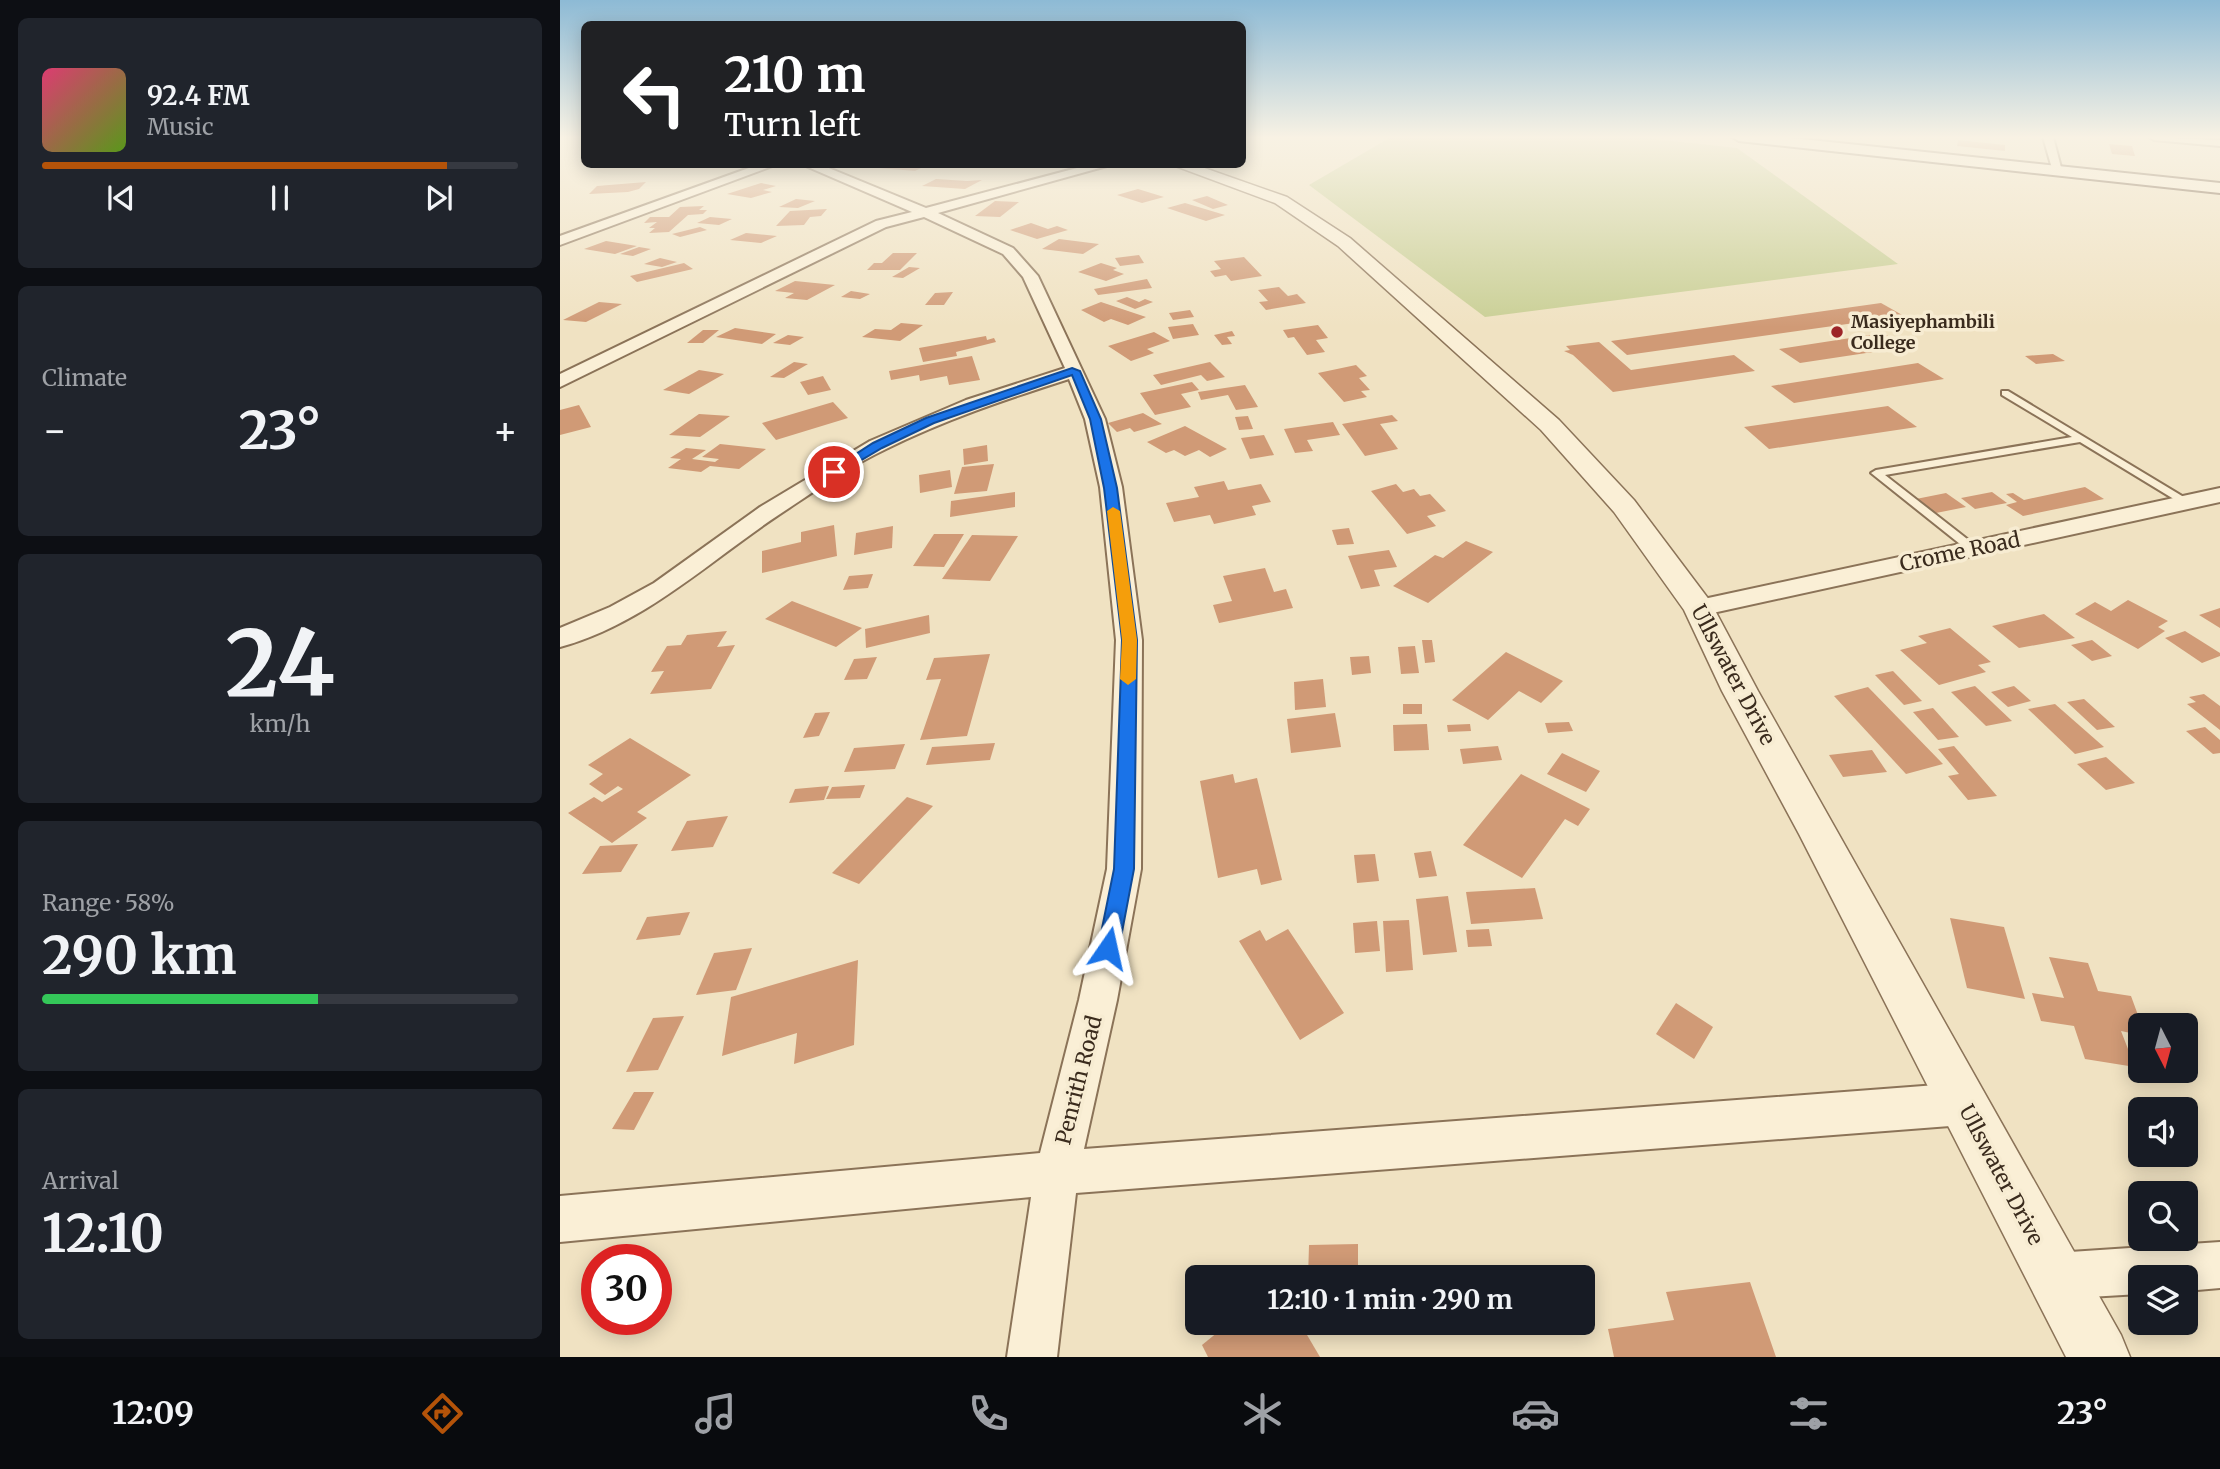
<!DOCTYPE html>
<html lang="en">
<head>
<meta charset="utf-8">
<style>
  :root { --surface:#171b24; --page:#20242c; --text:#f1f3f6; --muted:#9ea1a6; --line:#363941; --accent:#b45309 }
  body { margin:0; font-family:Merriweather,serif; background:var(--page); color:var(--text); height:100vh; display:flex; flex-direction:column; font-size:26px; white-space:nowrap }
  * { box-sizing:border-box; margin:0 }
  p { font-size:23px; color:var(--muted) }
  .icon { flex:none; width:38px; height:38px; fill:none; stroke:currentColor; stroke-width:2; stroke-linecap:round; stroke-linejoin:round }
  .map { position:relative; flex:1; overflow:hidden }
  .panel { display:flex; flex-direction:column; gap:18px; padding:18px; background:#0d0f14; width:560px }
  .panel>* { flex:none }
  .hud { position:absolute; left:21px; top:21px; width:665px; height:147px; border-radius:10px; box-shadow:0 4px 18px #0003; background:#202124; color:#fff; overflow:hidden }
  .needle { width:46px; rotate:174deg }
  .buttons { position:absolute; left:1568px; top:1013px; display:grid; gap:14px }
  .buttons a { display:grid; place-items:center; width:70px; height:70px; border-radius:10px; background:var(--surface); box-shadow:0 4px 18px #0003; font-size:35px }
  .speed { position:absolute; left:21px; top:1244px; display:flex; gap:14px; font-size:35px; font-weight:700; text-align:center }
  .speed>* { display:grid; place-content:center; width:91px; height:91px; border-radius:50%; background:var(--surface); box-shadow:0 4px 18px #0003; line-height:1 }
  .speed .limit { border:10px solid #d22; background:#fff; color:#111 }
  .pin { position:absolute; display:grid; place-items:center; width:60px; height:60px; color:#fff; margin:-30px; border:4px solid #fff; border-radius:50%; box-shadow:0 2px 7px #0007 }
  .me { position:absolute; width:77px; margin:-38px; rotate:11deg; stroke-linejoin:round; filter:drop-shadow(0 0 5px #0008) }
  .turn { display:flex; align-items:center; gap:24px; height:147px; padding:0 28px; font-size:32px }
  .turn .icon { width:91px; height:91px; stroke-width:2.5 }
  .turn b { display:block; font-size:49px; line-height:60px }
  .big { font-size:52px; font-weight:700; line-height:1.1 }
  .panel .tile { flex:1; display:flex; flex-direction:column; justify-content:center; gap:10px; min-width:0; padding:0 24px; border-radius:10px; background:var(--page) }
  .panel .dial { align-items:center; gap:0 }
  .dial b { font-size:91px; line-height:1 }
  .song { display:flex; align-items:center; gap:21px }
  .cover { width:84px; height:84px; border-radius:10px; background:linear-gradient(135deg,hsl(340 70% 55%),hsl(90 70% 35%)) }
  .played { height:7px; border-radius:4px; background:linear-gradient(90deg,var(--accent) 85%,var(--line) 85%) }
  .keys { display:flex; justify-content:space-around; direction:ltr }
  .heat { display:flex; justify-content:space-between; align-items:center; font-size:38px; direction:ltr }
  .charge { height:10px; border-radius:5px; background:linear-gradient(90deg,#34c759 58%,var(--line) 0) }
  .trip { position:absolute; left:625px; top:1265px; width:410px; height:70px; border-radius:10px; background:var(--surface); box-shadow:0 4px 18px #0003; font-weight:700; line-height:70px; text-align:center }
  .dock { display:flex; height:112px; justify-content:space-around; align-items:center; background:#090b0e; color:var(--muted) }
  .dock .icon { width:49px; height:49px }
  .dock .selected { color:var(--accent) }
  .dock b { font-size:32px; color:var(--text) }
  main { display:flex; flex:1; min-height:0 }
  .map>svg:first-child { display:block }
  .green { fill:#c9cf95 }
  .building { fill:#d09a76 }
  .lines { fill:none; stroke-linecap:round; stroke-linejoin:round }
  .service-casing { stroke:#8b7358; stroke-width:4 }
  .minor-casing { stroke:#8b7358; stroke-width:4 }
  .tertiary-casing { stroke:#8b7358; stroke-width:3 }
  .secondary-casing { stroke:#6d543b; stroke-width:4 }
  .service { fill:#faefd6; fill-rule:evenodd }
  .minor { fill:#faefd6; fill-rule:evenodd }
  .tertiary { fill:#faefd6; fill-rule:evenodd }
  .secondary { fill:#faefd6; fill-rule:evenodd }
  .route { fill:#1a73e8; stroke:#114b97; stroke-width:2 }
  .slow { fill:#f59e0b }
  .poi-dot { fill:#9d2528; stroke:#f7ecd2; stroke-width:2.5 }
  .labels { text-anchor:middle; stroke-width:7; stroke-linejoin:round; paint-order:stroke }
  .far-poi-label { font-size:18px; font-weight:bold; fill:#3a2b1d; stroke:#f7ecd2; text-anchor:start }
  .street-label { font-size:21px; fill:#3a2b1d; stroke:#f7ecd2 }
</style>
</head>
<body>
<main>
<section class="panel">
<div class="tile">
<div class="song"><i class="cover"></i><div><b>92.4 FM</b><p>Music</p></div></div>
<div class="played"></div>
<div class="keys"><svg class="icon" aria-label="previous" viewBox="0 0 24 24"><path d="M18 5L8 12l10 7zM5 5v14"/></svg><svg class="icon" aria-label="pause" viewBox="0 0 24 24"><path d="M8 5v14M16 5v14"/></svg><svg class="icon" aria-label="next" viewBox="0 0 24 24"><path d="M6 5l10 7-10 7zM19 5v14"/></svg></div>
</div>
<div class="tile"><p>Climate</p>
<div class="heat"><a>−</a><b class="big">23°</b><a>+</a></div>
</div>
<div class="tile dial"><b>24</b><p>km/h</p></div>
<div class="tile"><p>Range · 58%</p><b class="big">290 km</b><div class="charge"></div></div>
<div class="tile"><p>Arrival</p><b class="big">12:10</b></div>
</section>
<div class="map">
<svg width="1660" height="1357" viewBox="0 0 1660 1357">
  <rect width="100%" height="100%" fill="#f0e2c2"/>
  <polygon class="green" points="831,137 1076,137 1177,148 1338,264 925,317 749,185"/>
  <g class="building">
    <polygon points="1398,140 1445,145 1445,151 1397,146"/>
    <polygon points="1549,144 1572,146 1575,156 1552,154"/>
    <polygon points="327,164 360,164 367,165 355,171 319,168"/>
    <polygon points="376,179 407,181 422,180 405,189 362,186"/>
    <polygon points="86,182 79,189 68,192 29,194 37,186"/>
    <polygon points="201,183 216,186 203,190 212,192 191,198 167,194"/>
    <polygon points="578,189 604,197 582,203 557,195"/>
    <polygon points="647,196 668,205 653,209 632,200"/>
    <polygon points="236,199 255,201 238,208 219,207"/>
    <polygon points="435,201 459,202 440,217 415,216"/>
    <polygon points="625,203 665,215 646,221 607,208"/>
    <polygon points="144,206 139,210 147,210 143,214 128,215 109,232 89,233 95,228 89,228 97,222 84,223 90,217 109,217 120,207"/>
    <polygon points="267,209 261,216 250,217 244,225 216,226 230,211"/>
    <polygon points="150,217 172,219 159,225 137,223"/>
    <polygon points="471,223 488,229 497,226 508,230 477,239 450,230"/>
    <polygon points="140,227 147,230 120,237 112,234"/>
    <polygon points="186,233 217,236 201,243 170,240"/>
    <polygon points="499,239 539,244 523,254 482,249"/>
    <polygon points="46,241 77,246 55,254 24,249"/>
    <polygon points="79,247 91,249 73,256 60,254"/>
    <polygon points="333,253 357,253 340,270 307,270 314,263 322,263"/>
    <polygon points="579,255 584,263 560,266 555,258"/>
    <polygon points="684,257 702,276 671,281 666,275 655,277 650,271 661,269 654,261"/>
    <polygon points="100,258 117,262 102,267 84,264"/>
    <polygon points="124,263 133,269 77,282 70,276"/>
    <polygon points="541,263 557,268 553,270 564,274 546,281 518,272"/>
    <polygon points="349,267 360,268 343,278 332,277"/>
    <polygon points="587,279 592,288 538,295 534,289"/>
    <polygon points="235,281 275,285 247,300 225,298 234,293 215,291"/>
    <polygon points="719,287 728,296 737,294 746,303 706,310 699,302 708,301 698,290"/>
    <polygon points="291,291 310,294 300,299 281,297"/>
    <polygon points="393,292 384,305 365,305 375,293"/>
    <polygon points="567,297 579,302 585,299 593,302 575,309 556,301"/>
    <polygon points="39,302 62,304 26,322 3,320"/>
    <polygon points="541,302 586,317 568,325 551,319 544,322 521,310"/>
    <polygon points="1321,303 1344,316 1067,355 1051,341"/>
    <polygon points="630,310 634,317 613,320 609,313"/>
    <polygon points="341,323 363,325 340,341 302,337 315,329 331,330"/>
    <polygon points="633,324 639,335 613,339 608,327"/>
    <polygon points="758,325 768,338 756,340 765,352 747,355 734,337 728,338 723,330"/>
    <polygon points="175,328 216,334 202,344 156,337"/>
    <polygon points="143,330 159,330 143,343 127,343"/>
    <polygon points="672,331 675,336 667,337 672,344 662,345 654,335"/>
    <polygon points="594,332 610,341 587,349 594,353 571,361 548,346"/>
    <polygon points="1323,333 1346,347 1240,363 1219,349"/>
    <polygon points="228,335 244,337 230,345 213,343"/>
    <polygon points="426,336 427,340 434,338 436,342 396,352 397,356 363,362 359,348"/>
    <polygon points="1039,342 1071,370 1174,355 1195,371 1053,392 1013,355 1004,351 1010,350 1006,346"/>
    <polygon points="1493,354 1505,361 1476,364 1465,356"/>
    <polygon points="412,356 420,380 389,385 387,376 360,381 359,375 331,380 329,371"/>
    <polygon points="234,362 248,364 224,378 210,377"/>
    <polygon points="650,362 665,377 647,381 641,375 601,385 593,375"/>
    <polygon points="1358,363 1384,379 1234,403 1211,386"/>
    <polygon points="796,365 807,376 799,378 810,390 801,391 807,397 784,402 758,373"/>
    <polygon points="139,370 164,374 129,394 103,390"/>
    <polygon points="263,376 271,390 248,395 240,382"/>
    <polygon points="632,382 639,390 621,394 631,407 595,415 580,393"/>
    <polygon points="685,385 698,407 676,410 668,395 641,400 638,392"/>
    <polygon points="273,402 288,418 216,440 202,423"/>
    <polygon points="19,405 31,427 0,435 0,410"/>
    <polygon points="1328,406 1357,427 1209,449 1184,427"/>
    <polygon points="583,413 602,424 574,432 570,428 557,432 548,423"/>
    <polygon points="139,414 170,416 140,437 109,435"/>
    <polygon points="832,415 838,421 820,424 838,449 805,456 782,424"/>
    <polygon points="688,416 693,429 679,430 675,417"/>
    <polygon points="773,422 780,435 747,440 753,451 735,453 724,429"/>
    <polygon points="625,426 667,449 650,457 639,450 625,456 614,450 606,453 587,442"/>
    <polygon points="704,435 714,455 690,459 681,438"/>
    <polygon points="160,444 206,449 179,469 150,466 141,472 108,468 121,459 110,458 126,448 146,450 132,459 155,462 159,459 142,457"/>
    <polygon points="427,445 428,461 404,465 403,449"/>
    <polygon points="434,464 427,491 394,494 402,467"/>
    <polygon points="390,470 392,487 360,493 359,475"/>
    <polygon points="664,481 668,490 701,484 711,502 692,506 696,515 654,524 650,515 614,522 606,503 639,497 634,487"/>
    <polygon points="836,484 843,492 854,489 860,496 870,494 886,511 867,516 876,526 847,534 811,491"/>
    <polygon points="1525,487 1544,499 1463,516 1446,505 1457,502 1446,494 1453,493 1464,500"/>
    <polygon points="455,492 455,507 390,517 391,501"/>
    <polygon points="1432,492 1447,503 1415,509 1401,498"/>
    <polygon points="1386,493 1406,507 1376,513 1356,499"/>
    <polygon points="274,525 277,556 202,573 202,551 241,542 241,532"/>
    <polygon points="333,526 332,548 294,555 296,533"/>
    <polygon points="789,528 794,544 777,545 772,530"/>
    <polygon points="374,534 404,534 384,567 353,566"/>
    <polygon points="412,535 458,536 430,581 382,579"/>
    <polygon points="906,541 933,552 868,603 833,586 875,555 883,558"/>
    <polygon points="829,550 837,567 814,570 820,586 801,589 788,556"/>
    <polygon points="705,568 714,592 726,589 733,608 659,623 653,605 672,601 663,576"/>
    <polygon points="313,574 308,588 283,590 289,576"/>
    <polygon points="1568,600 1608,621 1598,627 1605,631 1578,649 1515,614 1535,602 1551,611"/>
    <polygon points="232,601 302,628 276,647 205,619"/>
    <polygon points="1660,608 1660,628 1639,615"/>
    <polygon points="1484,614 1515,638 1459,648 1432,626"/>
    <polygon points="369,615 370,633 306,648 305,629"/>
    <polygon points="1390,628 1431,662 1418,665 1426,672 1379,685 1340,650 1367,643 1358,636"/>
    <polygon points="167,631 157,647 175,645 151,689 90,694 104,671 91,672 107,646 121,645 127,635"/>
    <polygon points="1625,631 1660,653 1660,656 1642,663 1605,638"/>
    <polygon points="862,640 872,640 875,662 865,663"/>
    <polygon points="1532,640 1552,656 1532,661 1511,645"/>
    <polygon points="855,646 859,673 841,674 838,647"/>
    <polygon points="946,652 1003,681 981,703 959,691 928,720 892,700"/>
    <polygon points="430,654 407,736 360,740 381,679 366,680 374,658"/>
    <polygon points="809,656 811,673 792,675 790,657"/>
    <polygon points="317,657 307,679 284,680 294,659"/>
    <polygon points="1333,671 1362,701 1344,705 1315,675"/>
    <polygon points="763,679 766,707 735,710 734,682"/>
    <polygon points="1415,686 1452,721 1426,726 1391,692"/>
    <polygon points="1454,686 1471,701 1448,707 1431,692"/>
    <polygon points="1308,687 1383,764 1346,774 1274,696"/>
    <polygon points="1644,694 1660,706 1660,730 1627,704 1636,702 1629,697"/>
    <polygon points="1524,699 1555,727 1537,730 1507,702"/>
    <rect x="843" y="704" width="19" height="10"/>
    <polygon points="1495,704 1544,747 1515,754 1468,709"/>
    <polygon points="1373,708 1399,737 1378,740 1353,712"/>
    <polygon points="270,712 259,736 243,738 255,713"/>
    <polygon points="775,713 781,747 731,753 727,719"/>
    <polygon points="1009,722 1013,731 988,733 985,723"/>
    <polygon points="867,724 869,750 834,751 833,725"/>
    <polygon points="910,724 911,731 888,732 887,725"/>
    <polygon points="1645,727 1660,740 1660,753 1653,754 1626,731"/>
    <polygon points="70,738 131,775 77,812 87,818 52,843 8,813 34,797 42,802 63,789 58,786 45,795 29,784 43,774 28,765"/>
    <polygon points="435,743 430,760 366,765 372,747"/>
    <polygon points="345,744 335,769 284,772 294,748"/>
    <polygon points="938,746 942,760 903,764 900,749"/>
    <polygon points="1394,746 1437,796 1408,800 1388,776 1399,774 1378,749"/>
    <polygon points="1312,750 1327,772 1283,777 1269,755"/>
    <polygon points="1002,753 1040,771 1026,792 987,774"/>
    <polygon points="1546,757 1575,783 1546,790 1517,764"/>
    <polygon points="673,774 675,783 697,778 722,880 701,885 697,869 658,878 640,781"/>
    <polygon points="961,774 1030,809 1018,826 1005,819 962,878 903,845"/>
    <polygon points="305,785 300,798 266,799 272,787"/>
    <polygon points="269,786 264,800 229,803 235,789"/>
    <polygon points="347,797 373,806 299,884 272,873"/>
    <polygon points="168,816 153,847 111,851 127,821"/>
    <polygon points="78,844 61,872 22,874 40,846"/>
    <polygon points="871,851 877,876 859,878 854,853"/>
    <polygon points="815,854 819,881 797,883 794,855"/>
    <polygon points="975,888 983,919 911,924 906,892"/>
    <polygon points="888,896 897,952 863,955 856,899"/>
    <polygon points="130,912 120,935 76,940 87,917"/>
    <polygon points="1390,918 1444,927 1465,999 1407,988"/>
    <polygon points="849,920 853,970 826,972 823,921"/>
    <polygon points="817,921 820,951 795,953 793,923"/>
    <polygon points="728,929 784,1013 740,1040 679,941 700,930 706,941"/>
    <polygon points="929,929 932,946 908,947 906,930"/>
    <polygon points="192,948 176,990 136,995 154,953"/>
    <polygon points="1489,957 1528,963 1538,991 1571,996 1582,1026 1580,1035 1561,1031 1575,1067 1525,1059 1514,1026 1481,1021 1472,993 1504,998"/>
    <polygon points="298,960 294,1045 234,1064 237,1033 162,1056 171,997"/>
    <polygon points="1116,1003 1153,1027 1134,1059 1096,1034"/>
    <polygon points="124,1016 98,1070 66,1072 93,1018"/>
    <polygon points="74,1092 94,1092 74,1130 52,1129"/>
    <polygon points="798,1244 798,1278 748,1278 749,1245"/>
    <polygon points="1190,1282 1216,1357 1054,1357 1048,1329 1114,1320 1106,1292"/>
    <polygon points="669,1323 740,1323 760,1357 648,1357 642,1345"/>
  </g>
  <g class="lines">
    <defs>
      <polygon id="service" points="1442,391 1448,391 1632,502 1626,505 1622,504 1520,442 1325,475 1420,549 1418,552 1410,552 1311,473 1316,470 1512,437 1442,395"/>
      <g id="minor">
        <polygon points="1483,137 1493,137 1503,175 1493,172"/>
        <polygon points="1589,137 1660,140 1660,146 1594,140"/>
        <polygon points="200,164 218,164 0,245 0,236"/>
        <path d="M241,164H259L366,208L532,164H554L378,213L453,248L478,276L545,419L562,487L582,640L581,869L557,1000L524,1149L1403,1083L1418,1089L1424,1104L1418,1119L1403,1125L516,1193L497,1357H447L471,1197L0,1242V1196L480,1153L519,1000L547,869L556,640L540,487L525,419L509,379C447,399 384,420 326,449C288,467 252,493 217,516C147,563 84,624 0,647V628L50,607L94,583L200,507L310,441L406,400L505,368L463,277L443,254L364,217L326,227L0,387V374L316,221L352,212Z"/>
        <polygon points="1660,488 1660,502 1139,616 1130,614 1126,608 1130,602 1139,600"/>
        <polygon points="1660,1242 1660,1288 1626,1291 1626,1278 1580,1278 1580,1294 1495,1299 1478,1293 1472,1276 1478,1259 1495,1253"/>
      </g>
      <polygon id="tertiary" points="610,164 633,164 727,197 790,238 999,420 1074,500 1150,601 1198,691 1561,1335 1570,1357 1506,1357 1239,834 1162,691 1124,610 1054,512 981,430 778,246 715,203"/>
      <polygon id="secondary" points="1172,137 1222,137 1660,183 1660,193 1179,141"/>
    </defs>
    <use href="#service" class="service-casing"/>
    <use href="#minor" class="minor-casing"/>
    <use href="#tertiary" class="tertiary-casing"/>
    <use href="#secondary" class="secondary-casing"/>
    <use href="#service" class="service"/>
    <use href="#minor" class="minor"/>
    <use href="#tertiary" class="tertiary"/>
    <use href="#secondary" class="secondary"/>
  </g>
  <linearGradient id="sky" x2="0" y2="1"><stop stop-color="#8dbad5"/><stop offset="0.42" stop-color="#f8f2e4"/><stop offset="1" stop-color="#f8f2e4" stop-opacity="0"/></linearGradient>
  <rect width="1660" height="327" fill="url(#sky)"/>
  <polygon class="route" points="512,368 520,371 541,419 557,488 577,640 574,869 559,948 556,954 548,957 541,954 538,948 554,869 562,640 544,488 530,419 512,375 374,423 322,448 278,474 268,472 313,443 366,418"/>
  <polygon class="slow" points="553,507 560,511 577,640 576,679 568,685 560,679 562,640 547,511"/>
  <circle class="poi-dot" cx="1277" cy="332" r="7"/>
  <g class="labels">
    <g class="far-poi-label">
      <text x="1291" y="328">Masiyephambili<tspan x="1291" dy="21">College</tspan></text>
    </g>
    <g class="street-label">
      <text transform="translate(1400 552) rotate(-12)" y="7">Crome Road</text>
      <text transform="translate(1173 675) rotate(62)" y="7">Ullswater Drive</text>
      <text transform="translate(519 1080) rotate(-76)" y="7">Penrith Road</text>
      <text transform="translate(1441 1175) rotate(62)" y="7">Ullswater Drive</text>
    </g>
  </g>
</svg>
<div class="buttons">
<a><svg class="needle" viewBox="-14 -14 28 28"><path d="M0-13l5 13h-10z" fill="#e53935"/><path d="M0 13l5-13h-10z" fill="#9ea1a6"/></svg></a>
<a><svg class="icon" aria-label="sound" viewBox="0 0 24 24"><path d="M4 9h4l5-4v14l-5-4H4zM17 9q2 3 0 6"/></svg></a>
<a><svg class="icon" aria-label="search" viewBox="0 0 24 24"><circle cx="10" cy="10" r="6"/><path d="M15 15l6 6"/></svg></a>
<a><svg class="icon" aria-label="layers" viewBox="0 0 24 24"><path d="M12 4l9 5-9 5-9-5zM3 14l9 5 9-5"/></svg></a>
</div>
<div class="speed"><div class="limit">30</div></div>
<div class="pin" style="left:274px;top:472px;background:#d93025"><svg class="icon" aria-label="arrive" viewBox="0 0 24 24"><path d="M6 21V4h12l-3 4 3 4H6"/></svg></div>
<svg class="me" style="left:548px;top:948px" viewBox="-20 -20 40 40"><path d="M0-17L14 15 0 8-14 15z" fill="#1a73e8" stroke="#fff" stroke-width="4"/></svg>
<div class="trip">12:10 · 1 min · 290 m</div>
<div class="hud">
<div class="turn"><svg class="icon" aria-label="left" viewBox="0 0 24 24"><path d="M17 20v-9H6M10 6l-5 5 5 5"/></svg><div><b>210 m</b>Turn left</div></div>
</div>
</div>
</main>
<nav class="dock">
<b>12:09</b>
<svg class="icon selected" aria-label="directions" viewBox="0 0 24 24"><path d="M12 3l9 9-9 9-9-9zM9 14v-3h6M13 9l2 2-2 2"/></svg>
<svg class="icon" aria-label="music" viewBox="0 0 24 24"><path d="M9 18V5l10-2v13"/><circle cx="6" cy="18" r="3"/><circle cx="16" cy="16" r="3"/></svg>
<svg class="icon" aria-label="phone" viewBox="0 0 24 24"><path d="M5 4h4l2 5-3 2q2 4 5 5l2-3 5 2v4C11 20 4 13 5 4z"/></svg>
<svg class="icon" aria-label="climate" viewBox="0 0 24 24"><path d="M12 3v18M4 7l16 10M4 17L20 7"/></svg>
<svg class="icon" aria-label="car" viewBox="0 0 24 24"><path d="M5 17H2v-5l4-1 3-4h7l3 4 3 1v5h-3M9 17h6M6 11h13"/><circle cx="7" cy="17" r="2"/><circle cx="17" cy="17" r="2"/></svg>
<svg class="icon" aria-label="filters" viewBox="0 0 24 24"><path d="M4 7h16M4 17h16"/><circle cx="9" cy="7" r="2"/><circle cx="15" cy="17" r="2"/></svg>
<b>23°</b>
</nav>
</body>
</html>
